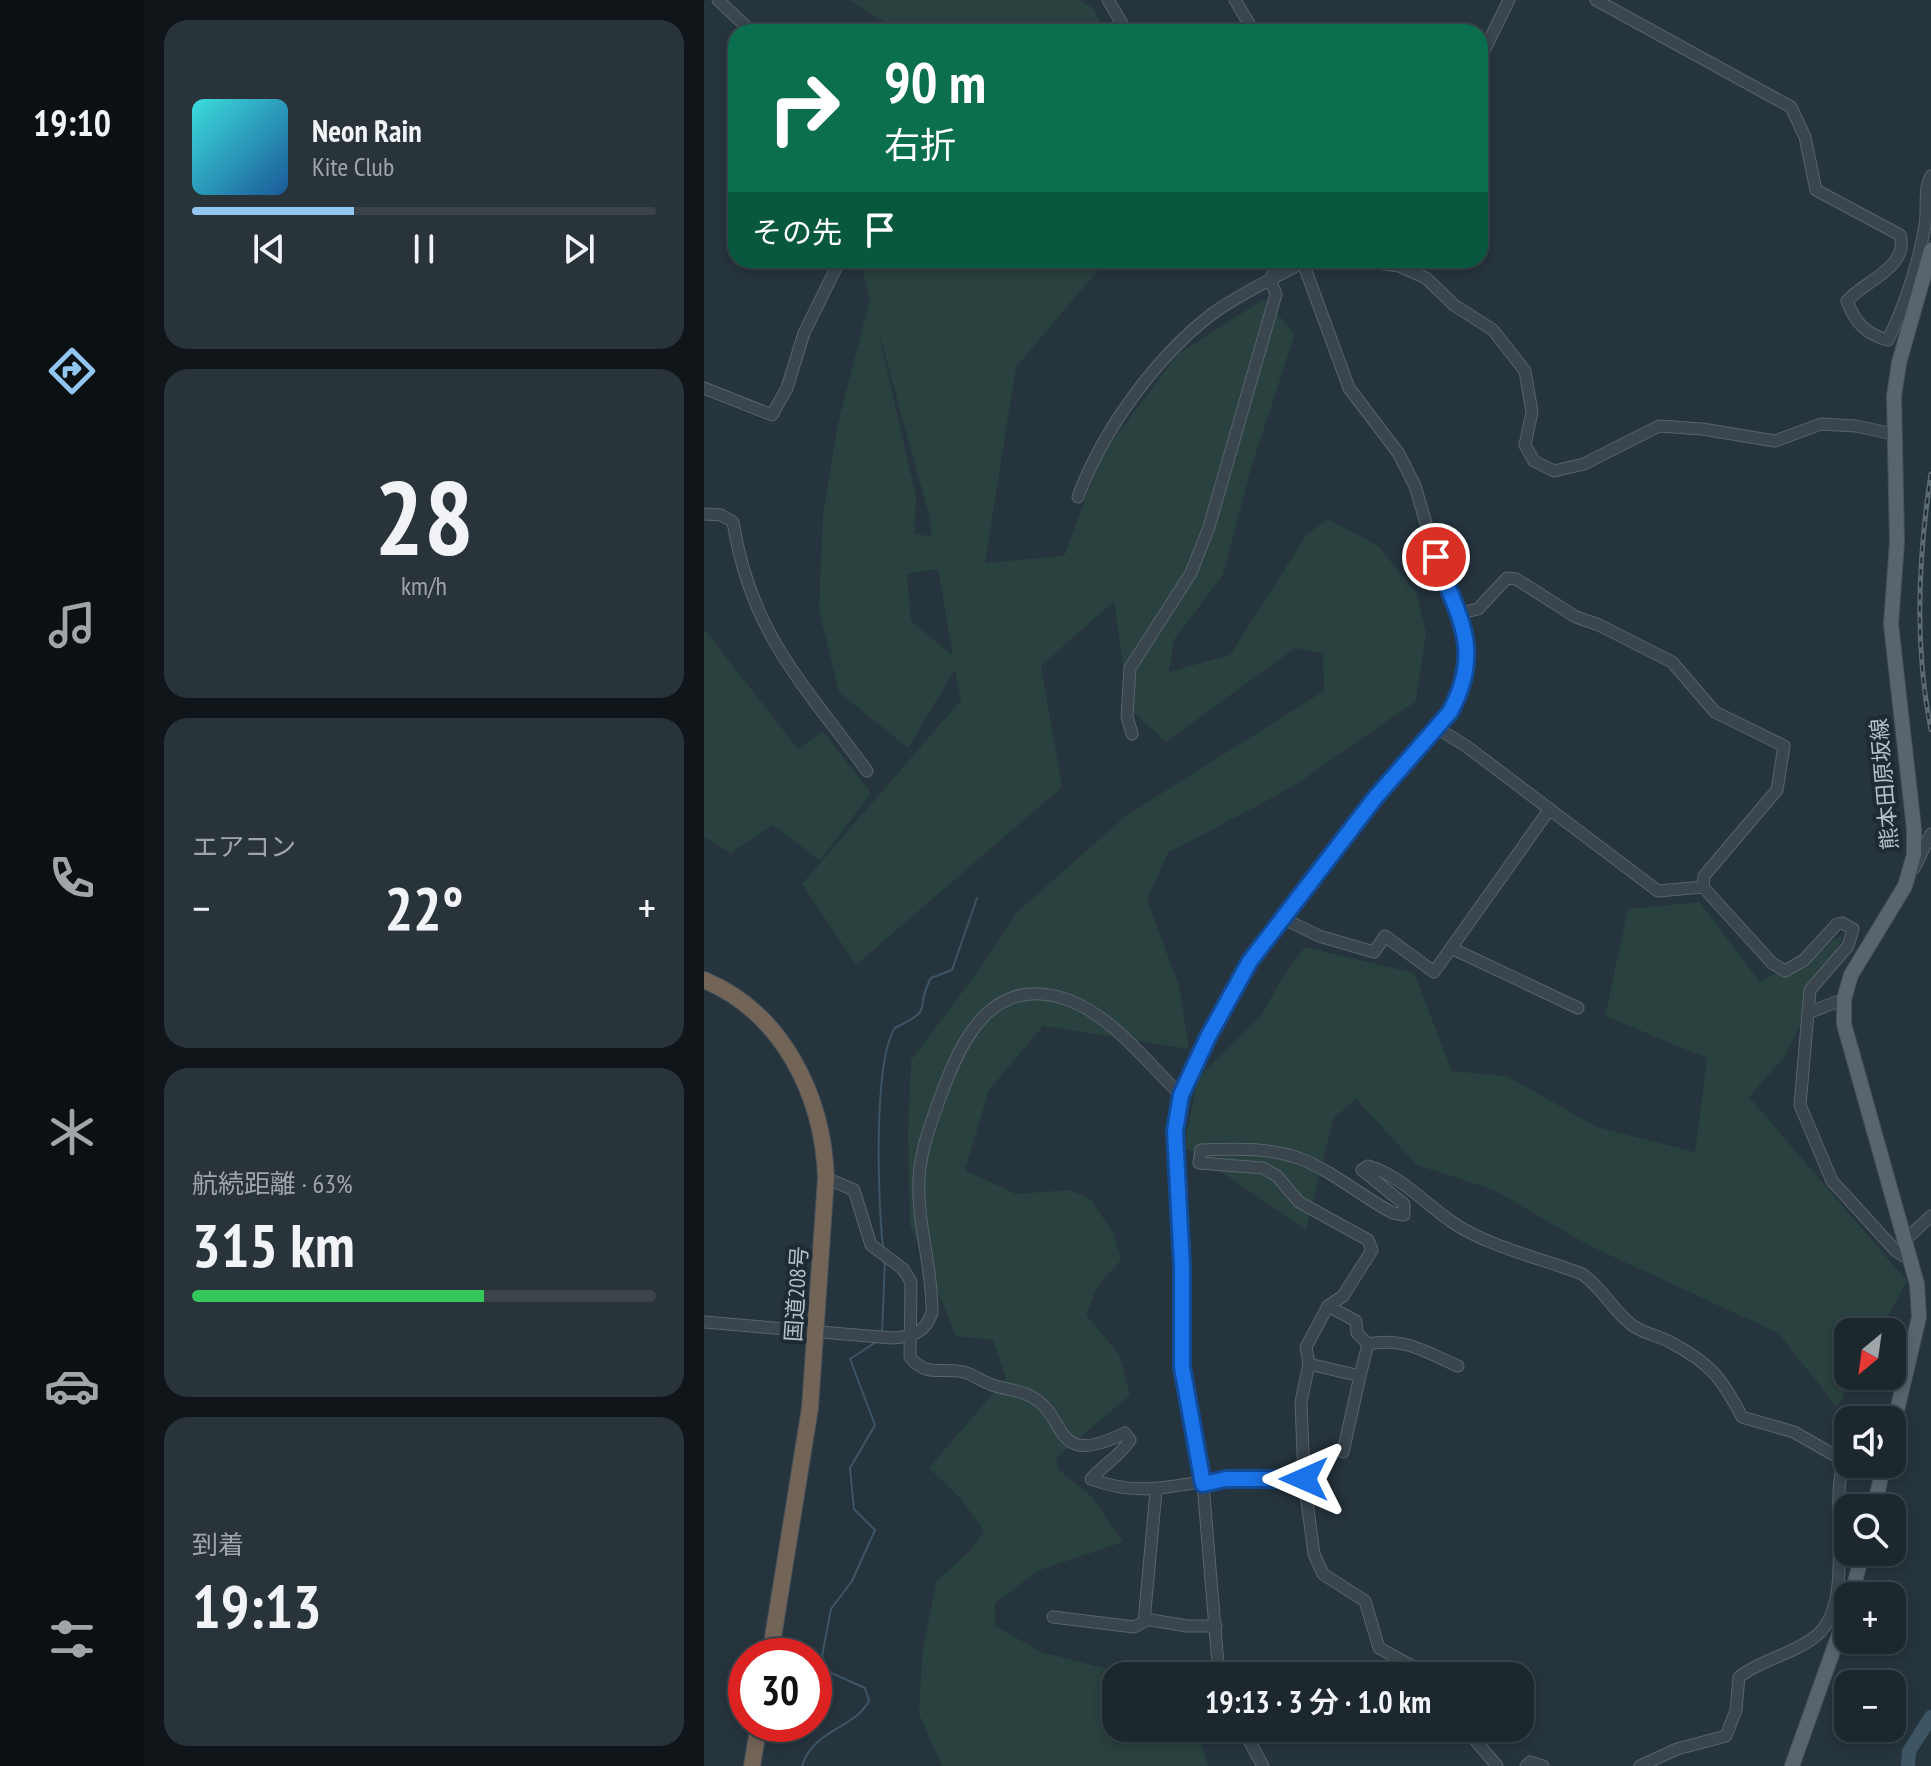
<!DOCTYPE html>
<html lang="ja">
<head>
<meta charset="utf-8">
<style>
  :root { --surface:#1c272e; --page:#29333a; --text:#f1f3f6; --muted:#a0a5aa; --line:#3a444a; --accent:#92c6f2 }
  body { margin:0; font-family:"PT Sans Narrow","Noto Sans JP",sans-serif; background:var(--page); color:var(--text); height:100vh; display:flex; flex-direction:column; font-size:30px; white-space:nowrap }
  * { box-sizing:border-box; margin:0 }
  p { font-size:26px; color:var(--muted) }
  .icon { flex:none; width:44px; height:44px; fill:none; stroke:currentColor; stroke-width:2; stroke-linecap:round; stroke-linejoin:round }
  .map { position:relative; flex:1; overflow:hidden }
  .side { display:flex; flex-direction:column; gap:20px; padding:20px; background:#0f1519; width:560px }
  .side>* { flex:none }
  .top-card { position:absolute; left:24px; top:24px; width:760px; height:244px; border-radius:24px; box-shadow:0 4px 12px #0003,0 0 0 2px var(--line); background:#0b6e4f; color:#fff; overflow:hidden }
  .needle { width:52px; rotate:209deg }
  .buttons { position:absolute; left:1130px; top:1318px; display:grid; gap:16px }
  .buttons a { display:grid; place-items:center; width:72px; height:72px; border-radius:16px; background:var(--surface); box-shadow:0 4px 12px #0003,0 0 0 2px var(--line); font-size:40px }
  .speed { position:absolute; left:24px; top:1638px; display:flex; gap:16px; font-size:40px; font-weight:700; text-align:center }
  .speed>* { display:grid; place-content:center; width:104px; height:104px; border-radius:50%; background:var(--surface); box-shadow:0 4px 12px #0003,0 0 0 2px var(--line); line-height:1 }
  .speed .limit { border:12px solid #d22; background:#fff; color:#111 }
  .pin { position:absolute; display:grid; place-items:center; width:68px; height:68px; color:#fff; margin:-34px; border:4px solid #fff; border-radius:50%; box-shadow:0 2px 8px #0007 }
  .me { position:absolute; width:88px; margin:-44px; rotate:270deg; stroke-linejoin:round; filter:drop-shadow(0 0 6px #0008) }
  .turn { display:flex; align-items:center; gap:28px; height:168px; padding:0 24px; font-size:36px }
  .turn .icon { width:104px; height:104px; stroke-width:2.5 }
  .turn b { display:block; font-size:56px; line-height:68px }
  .then { display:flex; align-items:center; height:76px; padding:0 24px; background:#0003; gap:16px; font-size:30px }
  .big { font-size:60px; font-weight:600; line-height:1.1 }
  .side .card { flex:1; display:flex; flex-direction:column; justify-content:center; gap:12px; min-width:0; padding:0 28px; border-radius:24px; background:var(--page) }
  .side .dial { align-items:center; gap:0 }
  .dial b { font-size:104px; line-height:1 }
  .song { display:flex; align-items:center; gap:24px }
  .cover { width:96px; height:96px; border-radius:12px; background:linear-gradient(135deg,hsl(180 70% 55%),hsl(210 70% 35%)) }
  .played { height:8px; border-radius:4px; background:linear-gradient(90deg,var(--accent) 35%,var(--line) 35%) }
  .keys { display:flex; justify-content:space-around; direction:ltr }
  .heat { display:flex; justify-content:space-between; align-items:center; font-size:44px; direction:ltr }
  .charge { height:12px; border-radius:6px; background:linear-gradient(90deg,#34c759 63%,var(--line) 0) }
  .trip { position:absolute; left:398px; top:1662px; width:432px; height:80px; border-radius:24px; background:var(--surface); box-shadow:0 4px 12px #0003,0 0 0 2px var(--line); font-weight:600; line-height:80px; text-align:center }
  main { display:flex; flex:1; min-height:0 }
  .dock { display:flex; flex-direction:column; width:144px; justify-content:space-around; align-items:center; background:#0b1012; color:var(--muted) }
  .dock .icon { width:56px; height:56px }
  .dock .on { color:var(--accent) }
  .dock b { font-size:36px; color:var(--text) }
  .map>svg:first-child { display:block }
  .green { fill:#29413f; fill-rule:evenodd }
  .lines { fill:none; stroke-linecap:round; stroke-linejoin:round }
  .stream { stroke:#3d5565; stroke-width:2 }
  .river { stroke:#3d5565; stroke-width:14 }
  .minor-casing { stroke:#58636c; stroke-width:13 }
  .major-casing { stroke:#46515a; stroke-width:16 }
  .highway-casing { stroke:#455059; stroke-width:18 }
  .minor { stroke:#3a454e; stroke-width:11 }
  .major { stroke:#58656e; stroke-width:14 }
  .highway { stroke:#736458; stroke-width:16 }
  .rail-casing { stroke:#5c6a75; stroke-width:5 }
  .rail { stroke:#1f2a33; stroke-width:2; stroke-dasharray:6; stroke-linecap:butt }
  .route-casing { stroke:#114b97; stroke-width:20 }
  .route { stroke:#1a73e8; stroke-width:14 }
  .labels { text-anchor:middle; stroke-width:8; stroke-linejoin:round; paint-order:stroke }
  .street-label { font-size:22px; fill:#b6c0c9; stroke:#1f2a33 }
</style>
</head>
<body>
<main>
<nav class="dock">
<b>19:10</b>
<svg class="icon on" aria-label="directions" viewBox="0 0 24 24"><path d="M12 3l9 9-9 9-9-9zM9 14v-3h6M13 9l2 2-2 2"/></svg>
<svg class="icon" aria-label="music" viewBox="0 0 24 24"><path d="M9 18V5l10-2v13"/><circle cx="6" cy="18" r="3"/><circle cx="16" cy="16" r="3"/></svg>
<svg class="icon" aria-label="phone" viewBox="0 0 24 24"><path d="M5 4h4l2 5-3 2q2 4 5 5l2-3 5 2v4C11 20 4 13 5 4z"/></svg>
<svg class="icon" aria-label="climate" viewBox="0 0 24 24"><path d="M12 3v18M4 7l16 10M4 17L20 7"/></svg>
<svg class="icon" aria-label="car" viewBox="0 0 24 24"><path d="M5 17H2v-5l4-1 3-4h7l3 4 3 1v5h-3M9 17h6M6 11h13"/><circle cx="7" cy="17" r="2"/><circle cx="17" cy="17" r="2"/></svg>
<svg class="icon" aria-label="filters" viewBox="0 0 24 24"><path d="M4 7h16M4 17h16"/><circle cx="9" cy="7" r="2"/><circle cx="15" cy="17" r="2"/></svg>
</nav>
<section class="side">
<div class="card">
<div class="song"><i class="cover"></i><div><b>Neon Rain</b><p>Kite Club</p></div></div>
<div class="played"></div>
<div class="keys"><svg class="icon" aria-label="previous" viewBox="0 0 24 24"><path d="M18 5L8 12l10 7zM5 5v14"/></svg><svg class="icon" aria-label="pause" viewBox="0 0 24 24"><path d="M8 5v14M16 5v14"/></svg><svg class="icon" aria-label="next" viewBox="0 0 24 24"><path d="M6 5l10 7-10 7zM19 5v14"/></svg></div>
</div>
<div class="card dial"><b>28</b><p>km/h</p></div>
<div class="card"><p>エアコン</p>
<div class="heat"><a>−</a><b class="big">22°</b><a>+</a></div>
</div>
<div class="card"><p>航続距離 · 63%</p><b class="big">315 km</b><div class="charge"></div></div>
<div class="card"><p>到着</p><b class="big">19:13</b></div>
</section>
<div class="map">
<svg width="1227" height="1766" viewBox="0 0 1227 1766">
  <rect width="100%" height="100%" fill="#26343e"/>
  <g class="green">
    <polygon points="145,0 376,0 391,10 399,32 197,32"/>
    <path d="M156,260H376L396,268L312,367L281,563L360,556L399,453L474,354L560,299L591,334L547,468L519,575L470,640L465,672L526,655L603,534L624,519L674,546L712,592L722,633L712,701L588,787L464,853L443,899L475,986L485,1049L339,1026L285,1090L261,1170L312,1194L366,1190L386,1199L409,1232L417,1260L393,1287L382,1315L415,1354L426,1395L352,1458L355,1470L387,1496L419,1542L336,1570L291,1603V1626L337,1652L430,1676H412V1728H492L504,1766H238L215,1714L218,1656L232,1582L266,1551L280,1531L256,1498L225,1468L302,1378L289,1340L252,1336L206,1224L204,1131L207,1060L276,968L313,912L423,815L620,691L619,653L591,648L462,742L425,708L410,601L337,666L358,787L152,965L98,884L257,700L251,669L204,748L135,692L115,610L119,514L134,423L166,299ZM173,326L225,515L228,537L210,533L212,497ZM234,569L249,656L207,621L203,574Z"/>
    <polygon points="0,629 94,749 119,731 167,793 116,861 69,825 27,853 0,837"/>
    <polygon points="996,902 1056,982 1140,934 1081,1056 1045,1097 1203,1281 1175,1332 1144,1332 1144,1376 1150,1376 1133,1407 1074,1333 884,1245 790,1190 713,1165 652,1099 629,1119 602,1230 480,1147 494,1078 556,1017 579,977 601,947 710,973 748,1071 803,1076 893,1127 991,1152 1003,1058 901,1016 924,909"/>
  </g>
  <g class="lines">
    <g class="stream">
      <path d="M179,1247C174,1205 169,1060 191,1028C234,1006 208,1013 227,978L248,970L273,898"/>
      <polyline points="178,1334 181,1261"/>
      <path d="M98,1766C110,1729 150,1729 165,1701L161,1688L125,1672L118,1656L127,1609L148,1581L171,1530L150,1509L146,1468L171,1425L146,1359L172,1342"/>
    </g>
    <polyline class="river" points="1204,1766 1205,1751 1227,1717"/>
    <defs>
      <g id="minor">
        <polyline points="14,0 48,32"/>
        <polyline points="404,0 423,32"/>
        <polyline points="531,0 550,32"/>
        <path d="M892,0L1087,107L1101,137L1112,190L1196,235C1206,267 1160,281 1143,301C1151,322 1161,334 1184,340C1202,303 1214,266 1221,225C1224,209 1219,190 1227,176"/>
        <polyline points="776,59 805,0"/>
        <polyline points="652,260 695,266 722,278 750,305 789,330 821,371 828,412 821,445 830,461 850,471 880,464 955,426 998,429 1071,441 1117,424 1152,426 1189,434"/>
        <polyline points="0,388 68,415 83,388 100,333 136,260"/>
        <path d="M374,497C398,431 452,357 508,314C535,294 569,279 599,262"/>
        <path d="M0,514L17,515L29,522C47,634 99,683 163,771"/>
        <polyline points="757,613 774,609 803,578 812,579 872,617 895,625 968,662 1011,712 1080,746 1073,790 1000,876 999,887"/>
        <polyline points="733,728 762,746 954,891 999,887"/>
        <polyline points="428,734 423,716 426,668 487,573 505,527 572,294 566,280 575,260"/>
        <polyline points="1210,868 1227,834"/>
        <polyline points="999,887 1068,963 1081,971 1100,960 1133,924 1138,923 1149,929 1144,946 1106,990 1096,1105 1128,1181 1192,1251 1208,1261"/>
        <polyline points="578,918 615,936 670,952 681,936 730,972 845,810"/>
        <polyline points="747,948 874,1008"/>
        <polyline points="1104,1013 1140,999"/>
        <path d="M122,1178L150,1190L167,1245L199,1269L207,1282L206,1357C224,1380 242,1365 263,1373C271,1376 278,1381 286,1384C297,1389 310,1389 322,1394C368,1413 343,1471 421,1433L426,1440C417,1455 398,1466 387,1479C440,1499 471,1483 524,1479C549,1477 575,1479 600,1479"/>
        <polyline points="1202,1239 1227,1216"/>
        <polyline points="624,1306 652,1321 653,1333 664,1344"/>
        <path d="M0,1322L188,1338C208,1337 221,1333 228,1313C229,1269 213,1225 215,1180C216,1152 226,1125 236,1098C257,1039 289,971 367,1001C410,1018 444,1064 477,1095"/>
        <polyline points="605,1364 656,1376 639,1452"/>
        <path d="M656,1376L664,1344C702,1337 721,1352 754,1366"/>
        <polyline points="1147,1464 1178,1473"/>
        <polyline points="349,1617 430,1627 440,1622 452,1491"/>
        <polyline points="441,1619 483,1626 512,1626"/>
        <polyline points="515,1676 499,1484 478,1367 478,1268 471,1131 477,1095 504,1037 546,961 671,798 746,712 761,676 763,652 757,613 732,557 711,486 695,454 645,388 598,260"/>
        <path d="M726,1676L675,1648L661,1601L619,1574L610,1554L600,1479L597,1402L605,1364L602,1347L624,1306L639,1296L668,1250L664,1240L595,1202L573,1176L559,1168L495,1163L497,1150C531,1149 565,1147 597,1159C630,1172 658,1197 689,1213L700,1215V1204L658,1170L664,1166C700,1177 720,1204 751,1224C788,1248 837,1258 878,1274C899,1288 911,1314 931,1327C942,1334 955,1336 966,1342C1006,1363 1018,1378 1038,1417L1090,1432L1144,1463"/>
        <polyline points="538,1728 559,1766"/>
        <polyline points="761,1728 793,1766"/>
        <polyline points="822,1766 826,1762 839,1766"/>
        <path d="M936,1766L973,1749L1022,1736L1032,1710L1035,1677C1058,1659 1090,1654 1112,1636C1153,1602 1124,1509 1140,1462"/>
      </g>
      <g id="major">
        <polyline points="1188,1432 1215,1317 1213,1284 1140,1024 1140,999 1147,975 1201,886 1210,855 1210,829 1187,624 1193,542 1190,396 1195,363 1227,250"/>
        <polyline points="1170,1508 1180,1464"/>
        <polyline points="1147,1596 1159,1552"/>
        <polyline points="1088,1766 1144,1609"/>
      </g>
      <g id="highway">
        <path d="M0,980C79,1013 119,1096 122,1178L106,1408L66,1656"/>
        <polyline points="48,1766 55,1724"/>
      </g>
    </defs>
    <use href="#minor" class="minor-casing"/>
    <use href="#major" class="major-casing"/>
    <use href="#highway" class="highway-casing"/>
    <use href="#minor" class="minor"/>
    <use href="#major" class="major"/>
    <use href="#highway" class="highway"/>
    <defs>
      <path id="rail" d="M1227,474C1214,558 1210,645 1227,730"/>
    </defs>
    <use href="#rail" class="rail-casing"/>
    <use href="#rail" class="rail"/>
  </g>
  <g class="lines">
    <defs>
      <path id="route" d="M600,1479H522L499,1484L478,1367V1268L471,1131L477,1095L504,1037L546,961L671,798L746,712C780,649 754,617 732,557"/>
    </defs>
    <use href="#route" class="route-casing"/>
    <use href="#route" class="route"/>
  </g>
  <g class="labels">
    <g class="street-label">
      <text transform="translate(1180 784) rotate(-95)" y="8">熊本田原坂線</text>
      <text transform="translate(92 1294) rotate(-86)" y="8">国道208号</text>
    </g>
  </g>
</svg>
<div class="buttons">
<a><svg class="needle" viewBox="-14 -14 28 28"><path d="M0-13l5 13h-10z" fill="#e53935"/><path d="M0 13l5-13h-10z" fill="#a0a5aa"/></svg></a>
<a><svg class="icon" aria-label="sound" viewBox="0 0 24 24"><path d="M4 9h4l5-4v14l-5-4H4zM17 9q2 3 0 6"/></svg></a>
<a><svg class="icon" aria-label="search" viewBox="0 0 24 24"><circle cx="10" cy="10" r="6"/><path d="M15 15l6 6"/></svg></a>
<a>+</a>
<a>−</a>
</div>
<div class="speed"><div class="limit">30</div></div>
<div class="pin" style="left:732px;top:557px;background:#d93025"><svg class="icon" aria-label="arrive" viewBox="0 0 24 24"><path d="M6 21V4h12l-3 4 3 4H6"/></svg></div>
<svg class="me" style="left:600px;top:1479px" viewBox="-20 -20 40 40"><path d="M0-17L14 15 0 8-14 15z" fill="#1a73e8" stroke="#fff" stroke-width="4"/></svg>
<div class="trip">19:13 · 3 分 · 1.0 km</div>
<div class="top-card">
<div class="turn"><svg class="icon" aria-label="right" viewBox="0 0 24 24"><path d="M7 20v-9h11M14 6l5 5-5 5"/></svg><div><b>90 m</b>右折</div></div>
<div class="then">その先<svg class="icon" aria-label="arrive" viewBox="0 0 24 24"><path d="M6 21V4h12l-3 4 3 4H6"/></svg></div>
</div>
</div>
</main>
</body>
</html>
